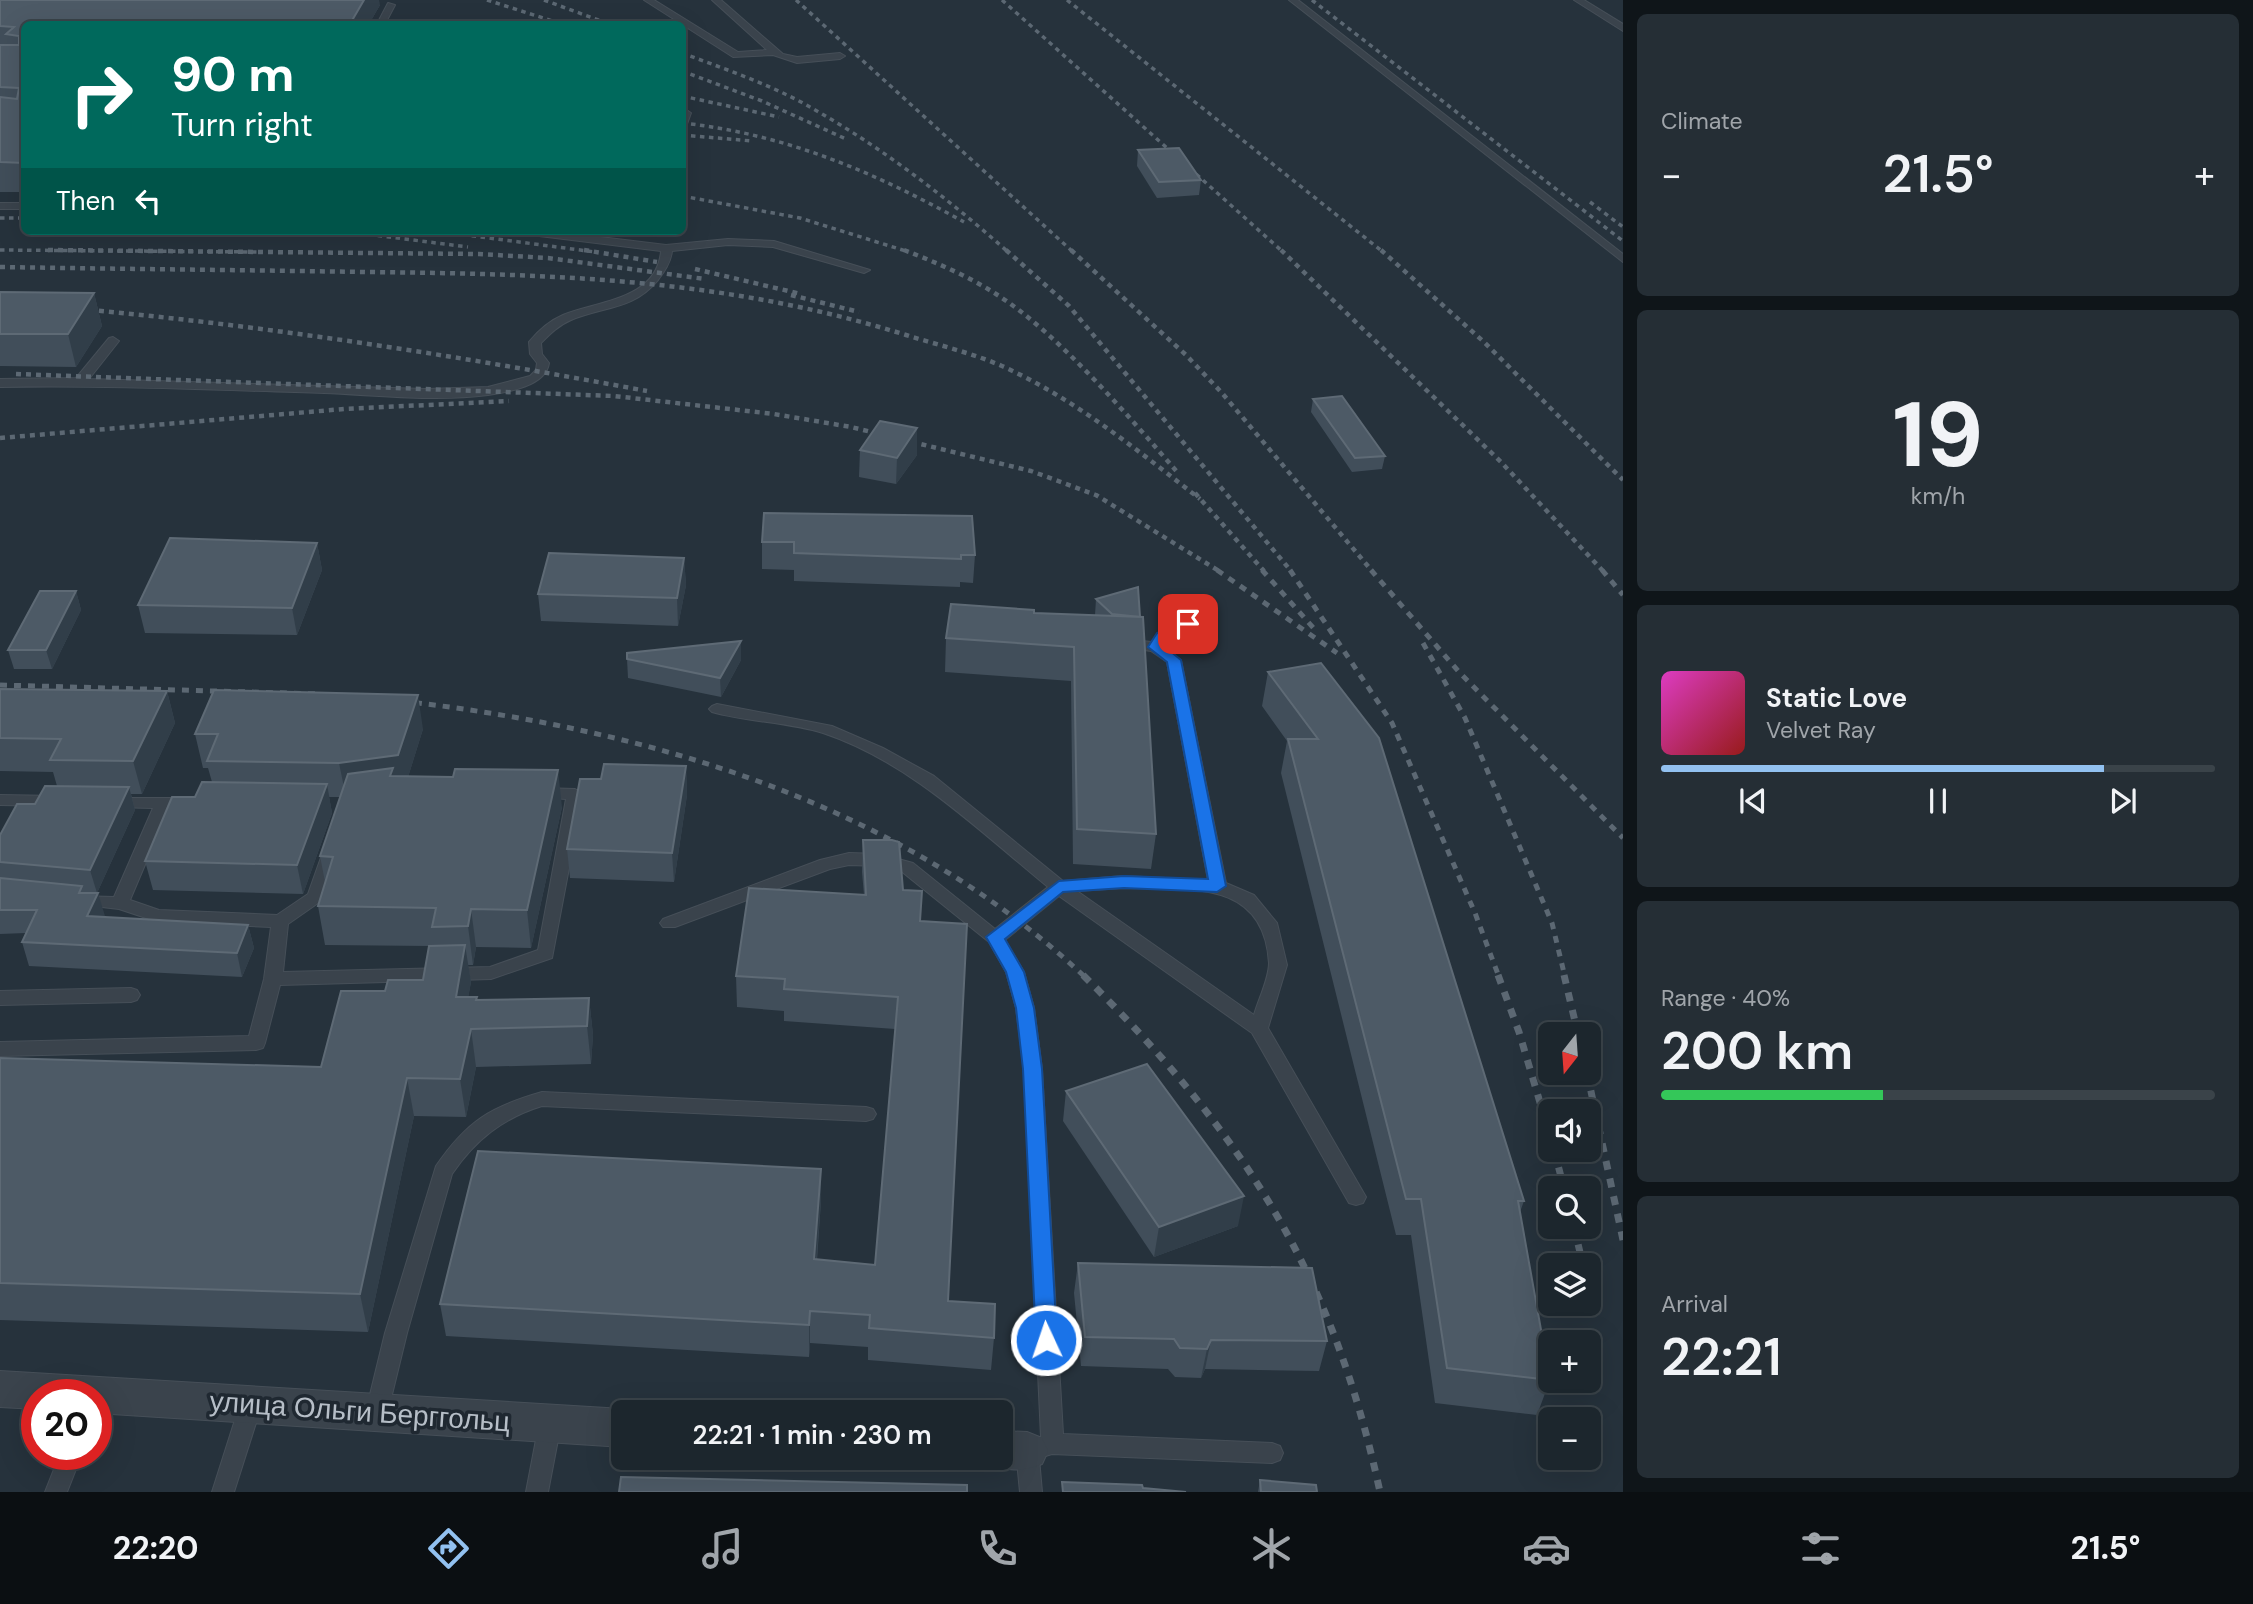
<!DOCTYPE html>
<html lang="en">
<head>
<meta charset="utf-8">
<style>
  :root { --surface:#1c262d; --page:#252e35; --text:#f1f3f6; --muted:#a0a5aa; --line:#3a4349; --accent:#92c1f0 }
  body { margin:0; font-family:"DM Sans",sans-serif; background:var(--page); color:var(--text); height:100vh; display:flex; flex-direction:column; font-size:26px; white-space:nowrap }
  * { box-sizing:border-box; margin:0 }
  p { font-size:23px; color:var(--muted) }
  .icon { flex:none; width:38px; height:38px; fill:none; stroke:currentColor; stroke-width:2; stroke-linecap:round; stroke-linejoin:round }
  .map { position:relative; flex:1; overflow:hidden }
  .drawer { display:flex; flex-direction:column; gap:14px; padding:14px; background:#0f1519; width:630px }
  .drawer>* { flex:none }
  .hud { position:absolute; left:21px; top:21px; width:665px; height:214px; border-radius:10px; box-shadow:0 7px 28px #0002,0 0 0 2px var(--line); background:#00695c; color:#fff; overflow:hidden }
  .needle { width:46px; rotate:197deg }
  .fabs { position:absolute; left:1538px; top:1022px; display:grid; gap:14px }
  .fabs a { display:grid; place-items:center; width:63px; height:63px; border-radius:10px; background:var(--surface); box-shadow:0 7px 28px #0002,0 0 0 2px var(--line); font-size:35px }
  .speed { position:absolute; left:21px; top:1379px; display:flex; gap:14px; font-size:35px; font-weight:700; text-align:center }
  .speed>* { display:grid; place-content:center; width:91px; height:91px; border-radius:50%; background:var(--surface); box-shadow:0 7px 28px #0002,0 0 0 2px var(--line); line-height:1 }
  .speed .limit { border:10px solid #d22; background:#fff; color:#111 }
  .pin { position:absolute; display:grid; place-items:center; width:60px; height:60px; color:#fff; margin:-30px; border-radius:14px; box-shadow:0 4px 10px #0006 }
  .me { position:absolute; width:77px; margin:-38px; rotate:357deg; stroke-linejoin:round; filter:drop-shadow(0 0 5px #0008) }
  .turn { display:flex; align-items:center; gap:24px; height:147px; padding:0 35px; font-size:32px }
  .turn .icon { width:91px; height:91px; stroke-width:2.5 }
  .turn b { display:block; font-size:49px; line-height:60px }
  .then { display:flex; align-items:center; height:66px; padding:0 35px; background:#0003; gap:14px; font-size:26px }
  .big { font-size:52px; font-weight:600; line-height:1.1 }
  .drawer .tile { flex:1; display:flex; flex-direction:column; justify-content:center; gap:10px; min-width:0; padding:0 24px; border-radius:10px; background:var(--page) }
  .drawer .dial { align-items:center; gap:0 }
  .dial b { font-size:91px; line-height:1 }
  .song { display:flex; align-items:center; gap:21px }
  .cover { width:84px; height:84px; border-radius:10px; background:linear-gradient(135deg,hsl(310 70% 55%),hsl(0 70% 35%)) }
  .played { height:7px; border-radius:4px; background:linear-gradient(90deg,var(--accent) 80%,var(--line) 80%) }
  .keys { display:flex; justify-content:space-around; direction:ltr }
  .heat { display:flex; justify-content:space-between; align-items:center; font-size:38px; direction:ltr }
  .charge { height:10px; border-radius:5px; background:linear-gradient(90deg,#34c759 40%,var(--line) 0) }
  .trip { position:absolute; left:611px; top:1400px; width:402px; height:70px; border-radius:10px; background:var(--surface); box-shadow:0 7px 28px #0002,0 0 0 2px var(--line); font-weight:600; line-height:70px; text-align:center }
  .dock { display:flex; height:112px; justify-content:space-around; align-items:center; background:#0b0f12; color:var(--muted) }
  .dock .icon { width:49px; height:49px }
  .dock .active { color:var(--accent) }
  .dock b { font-size:32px; color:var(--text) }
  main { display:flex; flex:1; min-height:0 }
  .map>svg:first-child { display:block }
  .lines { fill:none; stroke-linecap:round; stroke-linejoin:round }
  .lane-casing { stroke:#464f58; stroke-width:2 }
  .street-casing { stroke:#464f58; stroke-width:2 }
  .lane { fill:#3a434c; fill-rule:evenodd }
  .street { fill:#3a434c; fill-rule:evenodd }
  .rail-far3 { stroke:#5c6873; stroke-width:3.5; stroke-dasharray:4.5 4.5; stroke-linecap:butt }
  .rail-far2 { stroke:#5c6873; stroke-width:4.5; stroke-dasharray:5 5; stroke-linecap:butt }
  .rail-far1 { stroke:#5c6873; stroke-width:5; stroke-dasharray:7 7; stroke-linecap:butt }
  .rail { stroke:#5c6873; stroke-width:7; stroke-dasharray:9 9; stroke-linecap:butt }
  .wall { fill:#414e5a }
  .shaded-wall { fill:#313e49 }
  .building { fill:#4d5a66; stroke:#5e6a75; stroke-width:2 }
  .route { fill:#1a73e8; stroke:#114b97; stroke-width:2 }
  .labels { text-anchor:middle; stroke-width:7; stroke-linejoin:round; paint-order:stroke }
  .near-street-label { font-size:28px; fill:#b6bec7; stroke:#1f2831 }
</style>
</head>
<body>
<main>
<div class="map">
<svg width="1623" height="1492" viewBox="0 0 1623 1492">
  <rect width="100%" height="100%" fill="#26323c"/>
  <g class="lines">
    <defs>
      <g id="lane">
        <polygon points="644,0 654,0 738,52 767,50 712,0 721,0 783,54 797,57 840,53 845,56 840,59 797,63 773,55 733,57"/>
        <polygon points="1289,0 1298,0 1623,254 1623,262"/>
        <polygon points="1574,0 1584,0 1623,24 1623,31"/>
        <polygon points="388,3 395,5 385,24 377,24"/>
        <polygon points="682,107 691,113 687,124 682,127"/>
        <rect x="0" y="203" width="24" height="6"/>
        <path d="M518,231H551L666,245L728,239L774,241L870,270L864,273L773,247L728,245L672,251C671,262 665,271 658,280C633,310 605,306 571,320C559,325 550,334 541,343L542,354L549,363C546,386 508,392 488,395C436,402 376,395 324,393C216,390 108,385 0,387V379L76,378L109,338L113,337L119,341L89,379L426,389L488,387L530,376L536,370L537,363L530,354L529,342C538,331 549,321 563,315C597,301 657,300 661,251L523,234Z"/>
        <path d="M1204,615L1209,616L1211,619L1209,622L1182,631L1163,646L1181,660L1226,883L1254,895L1277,923L1287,965L1268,1028L1366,1197L1363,1203L1356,1205L1349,1203L1252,1033L1059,896L1005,940L1024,972L1034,1008L1042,1069L1063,1434L1272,1443L1280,1446L1283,1453L1280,1460L1272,1463L1052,1454L1039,1458L1042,1492H1020L1016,1451L1019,1444L1041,1437L1024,1069L1016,1008L1006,972L989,942L901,871L880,866L849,865L830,869L675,927H663L660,923L663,919L820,860L849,853L880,854L913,863L995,929L1048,887C978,830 910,762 823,733C787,722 748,722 712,712L709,709L712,706L717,704L832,726L883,748L934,776L1063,881L1123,876L1208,880L1167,662L1151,651L1124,647L1117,643L1124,639L1151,642L1171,625ZM1123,888C1185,890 1264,877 1269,963C1269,979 1258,1000 1254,1015L1077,891Z"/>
        <polygon points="540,788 575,789 583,794 552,958 491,979 280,985 265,1043 263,1048 256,1050 0,1056 0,1042 249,1036 264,979 271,927 158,922 119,909 76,904 73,900 76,896 114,897 153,808 111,807 103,802 105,798 190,798 198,803 190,808 169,808 130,900 159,910 277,915 308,894 324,849 336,849 338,853 321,901 288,924 283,972 490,967 538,950 566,799 534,797 532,793"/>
        <polygon points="0,795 57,796 65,801 57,806 0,805"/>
        <polygon points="131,988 137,990 140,995 137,1000 131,1002 0,1005 0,991"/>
        <path d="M542,1092L866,1107L873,1109L876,1114L873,1119L866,1121L542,1106C503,1118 475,1140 452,1174L407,1333L388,1411L385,1418L377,1421L369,1418L366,1411L385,1333L436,1166C467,1121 490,1107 542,1092Z"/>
        <polygon points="251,1394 259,1397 262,1404 234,1492 212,1492 240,1404 243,1397"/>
        <polygon points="550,1414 558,1417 561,1424 548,1492 526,1492 539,1424 542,1417"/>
        <polygon points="60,1454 82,1454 67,1492 45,1492"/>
      </g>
      <g id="street">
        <polygon points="0,1371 623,1409 631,1412 623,1412 623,1447 96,1413 96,1395 37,1395 37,1409 0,1407"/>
        <path d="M1001,1431L1027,1432L1042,1438L1048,1451L1042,1464C1022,1472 1006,1471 986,1463L983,1458H1001Z"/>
      </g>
    </defs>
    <use href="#lane" class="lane-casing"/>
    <use href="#street" class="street-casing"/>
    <use href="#lane" class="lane"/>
    <use href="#street" class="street"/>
    <g class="rail-far3">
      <polyline points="487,0 562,24"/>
      <polyline points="544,0 609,24"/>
      <polyline points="796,0 1073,252"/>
      <polyline points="1002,0 1283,252"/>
      <polyline points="1067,0 1383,252"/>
      <polyline points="1312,0 1623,241"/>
      <path d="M682,53C722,68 763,82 801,102C876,143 944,195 1008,252"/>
      <polyline points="682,71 762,101 846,139"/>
      <polyline points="682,96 779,117"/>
      <path d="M682,123C785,134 874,172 964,222"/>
      <polyline points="682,135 752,141"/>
      <polyline points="682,196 800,218 909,252"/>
      <polyline points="1590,202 1623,227"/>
      <polyline points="0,218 24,218"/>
      <polyline points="342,231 468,247"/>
      <polyline points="436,231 595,252"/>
      <polyline points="0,250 258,252"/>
    </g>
    <g class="rail-far2">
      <polyline points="48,250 479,254 548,258 705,279"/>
      <polyline points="584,250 657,262"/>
      <path d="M904,250C935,262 968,276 996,294C1059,334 1129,417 1179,474"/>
      <polyline points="1006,250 1069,306 1291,571"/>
      <polyline points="1071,250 1186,355 1222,393 1372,571"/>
      <polyline points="1281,250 1501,462 1603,571"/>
      <polyline points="1381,250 1484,342 1623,480"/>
      <path d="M0,267C122,269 243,270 365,272C553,274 724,278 906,335C938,345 972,353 1002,366C1075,399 1137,450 1200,499"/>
      <polyline points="695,269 801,294"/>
      <polyline points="791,295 859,312"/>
      <path d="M79,309C270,326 458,356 647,391"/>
      <polyline points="16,374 614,396 774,414 851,427 1031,471 1096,495 1219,571"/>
      <polyline points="0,438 344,409 509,401"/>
      <polyline points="1195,493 1264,571"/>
    </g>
    <g class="rail-far1">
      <polyline points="1217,570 1337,653"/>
      <polyline points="1262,570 1317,632"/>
      <polyline points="1290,570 1392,723 1475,913 1499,977"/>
      <polyline points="1371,570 1459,672 1623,838"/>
      <polyline points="1602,570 1623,595"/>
      <polyline points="1423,643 1465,718 1552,923 1565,977"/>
      <polyline points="0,685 321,694"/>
      <path d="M401,701C649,729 899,803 1085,977"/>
    </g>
    <g class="rail">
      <path d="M1083,975C1242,1132 1333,1272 1380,1492"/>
      <polyline points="1498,975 1519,1032 1550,1136"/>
      <polyline points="1564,975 1578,1034"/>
      <polyline points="1587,1073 1623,1240"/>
      <polyline points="1554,1150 1564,1188"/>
      <polyline points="1574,1227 1583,1265"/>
      <polyline points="1589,1288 1590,1292"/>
    </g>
  </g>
  <g class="wall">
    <polygon points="0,0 380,5 369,24 24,24 24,192 0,192"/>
    <polygon points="1138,150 1201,180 1199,195 1157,198 1137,166"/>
    <polygon points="0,292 94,293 102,326 76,367 0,366"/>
    <polygon points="1313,399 1385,456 1382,469 1352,472 1311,412"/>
    <polygon points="917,428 917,455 896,484 859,477 860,450"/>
    <polygon points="764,513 975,555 973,583 960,582 960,587 794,581 794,570 762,569 762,542"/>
    <polygon points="317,543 322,570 297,635 145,633 138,605"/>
    <polygon points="684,558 686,585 678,626 541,621 538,594"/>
    <polygon points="1138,587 1156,834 1151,869 1073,864 1071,681 945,672 946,638 1034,613 1095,615 1096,599"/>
    <polygon points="76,591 81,610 52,669 14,669 8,650"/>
    <polygon points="627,659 741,660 721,697 628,678"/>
    <polygon points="1321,663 1524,1201 1520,1212 1550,1380 1537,1415 1435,1403 1411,1235 1396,1235 1281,773 1287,741 1262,706 1268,672"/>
    <polygon points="0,689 167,691 175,723 142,794 131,794 135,810 97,893 84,892 104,917 248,925 254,948 242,977 29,966 22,942 26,933 0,934 0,835 57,786 53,772 0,771"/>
    <polygon points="423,729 408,777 562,807 531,948 476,947 473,965 468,965 471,982 468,997 477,1000 589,998 593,1035 591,1064 476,1067 466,1117 414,1116 368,1332 0,1320 0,1058 321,1067 385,991 423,980 429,946 325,945 318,906 325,882 320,856 340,797 329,797 332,813 303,894 153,890 145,861 195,797 212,782 208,768 203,768 195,734"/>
    <polygon points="686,766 687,795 674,882 570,878 567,849 601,779"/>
    <polygon points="863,840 903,890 921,921 948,1301 994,1338 991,1370 868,1360 868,1347 810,1343 809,1357 446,1336 440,1304 821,1169 821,1201 817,1260 875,1265 895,1029 784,1021 784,1011 737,1007 736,976 864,895 862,872"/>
    <polygon points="1066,1091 1238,1226 1154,1257 1063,1121"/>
    <polygon points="1078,1263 1327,1341 1319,1371 1205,1369 1201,1378 1175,1377 1168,1369 1081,1366 1074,1293"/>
    <polygon points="1260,1480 1317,1492 1258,1492"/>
  </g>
  <g class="shaded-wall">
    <polygon points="364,0 379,0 380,5 369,24 350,24"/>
    <polygon points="94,293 102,326 76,367 68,334"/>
    <polygon points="917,428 917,455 896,484 897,458"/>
    <polygon points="317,543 322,570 297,635 292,608"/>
    <polygon points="684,558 686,585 678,626 677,598"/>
    <polygon points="76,591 81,610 52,669 46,650"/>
    <polygon points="741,641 741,660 721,697 720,678"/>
    <polygon points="167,691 175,723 142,794 133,761"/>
    <polygon points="418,695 423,729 404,790 346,797 339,763"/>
    <polygon points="686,766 687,795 674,882 672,853"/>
    <polygon points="558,770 562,807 531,948 527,910"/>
    <polygon points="327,784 332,813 303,894 297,865"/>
    <polygon points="129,787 135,810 97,893 90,870"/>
    <polygon points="98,893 105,916 95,940 87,916"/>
    <polygon points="471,909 476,947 473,965 468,926"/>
    <polygon points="248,925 254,948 242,977 237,953"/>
    <polygon points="465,945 471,982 462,1035 456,997"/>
    <polygon points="589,998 593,1035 591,1064 587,1026"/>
    <polygon points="471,1029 476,1067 466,1117 460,1079"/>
    <polygon points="407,1078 414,1116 368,1332 360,1294"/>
    <polygon points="821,1169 821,1201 814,1291 814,1259"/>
    <polygon points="1244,1196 1238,1226 1154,1257 1159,1227"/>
    <polygon points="810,1311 810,1343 809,1357 809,1325"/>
    <polygon points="1211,1340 1205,1369 1201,1378 1207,1349"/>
  </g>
  <g class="building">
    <polygon points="0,0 364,0 350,24 24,24 24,163 0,162 0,97 17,99 19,88 0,87 0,45 19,45 19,36 6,34 14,27 0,26"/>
    <polygon points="1179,148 1201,180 1159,182 1138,150"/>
    <polygon points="0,292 94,293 68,334 0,334"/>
    <polygon points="1342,396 1385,456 1355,458 1313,399"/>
    <polygon points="880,421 917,428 897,458 860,450"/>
    <polygon points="764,513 972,516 975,555 961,555 961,559 794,553 794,542 762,542"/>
    <polygon points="170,538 317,543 292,608 138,605"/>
    <polygon points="549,553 684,558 677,598 538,594"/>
    <polygon points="1138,587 1140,617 1112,614 1096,599"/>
    <polygon points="40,591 76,591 46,650 8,650"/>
    <polygon points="951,604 1034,610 1034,613 1143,617 1156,834 1077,829 1074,647 946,638"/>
    <polygon points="741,641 720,678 627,659 627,653"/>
    <polygon points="1321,663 1379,738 1524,1201 1518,1201 1550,1380 1447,1368 1421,1199 1406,1199 1288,739 1318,739 1268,672"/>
    <polygon points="0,689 167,691 133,761 50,760 61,739 0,738"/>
    <polygon points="214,690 418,695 398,755 339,763 207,761 218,734 195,734"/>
    <polygon points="604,764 686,766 672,853 567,849 580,779 601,779"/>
    <polygon points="393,768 390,776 453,777 455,769 558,770 527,910 471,909 468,926 432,927 436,908 318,906 333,857 320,856 348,774"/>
    <polygon points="202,782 327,784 297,865 145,861 172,797 195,797"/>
    <polygon points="45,786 129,787 90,870 0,862 0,835 17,804 35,804"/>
    <polygon points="863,840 892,840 899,842 903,890 922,891 920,921 967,924 948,1301 995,1304 994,1338 869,1328 870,1315 810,1311 809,1325 440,1304 478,1151 821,1169 814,1259 875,1265 898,997 784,989 785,979 736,976 749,888 866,895"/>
    <polygon points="0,878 82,886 79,893 98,893 87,916 248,925 237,953 22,942 37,910 0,910"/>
    <polygon points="465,945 456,997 477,997 476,1000 589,998 587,1026 471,1029 460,1079 407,1078 360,1294 0,1283 0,1058 321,1067 341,991 385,991 388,980 423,980 429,946"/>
    <polygon points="1147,1064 1244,1196 1159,1227 1066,1091"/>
    <polygon points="1078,1263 1312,1268 1327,1341 1211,1340 1207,1349 1180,1348 1174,1339 1085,1337"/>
    <polygon points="621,1477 967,1485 967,1492 619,1492"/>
    <polygon points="1260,1480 1316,1485 1317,1492 1261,1492"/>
    <polygon points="1062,1482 1142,1485 1143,1488 1186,1492 1063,1492"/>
  </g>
  <polygon class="route" points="1188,619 1196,624 1194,627 1168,639 1164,646 1181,660 1226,886 1217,892 1124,888 1063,892 1005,939 1024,972 1034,1008 1042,1069 1057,1340 1054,1346 1046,1349 1039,1346 1036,1340 1023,1069 1016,1008 1006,972 986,937 1059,881 1124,876 1208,879 1167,662 1148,647 1157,633"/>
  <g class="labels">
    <g class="near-street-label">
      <text transform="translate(360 1411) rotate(4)" y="10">улица Ольги Берггольц</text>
    </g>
  </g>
</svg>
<div class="fabs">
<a><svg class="needle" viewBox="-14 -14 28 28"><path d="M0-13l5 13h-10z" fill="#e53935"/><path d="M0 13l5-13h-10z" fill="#a0a5aa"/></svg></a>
<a><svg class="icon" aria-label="sound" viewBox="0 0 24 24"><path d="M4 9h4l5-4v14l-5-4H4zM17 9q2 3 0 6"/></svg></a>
<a><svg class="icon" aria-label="search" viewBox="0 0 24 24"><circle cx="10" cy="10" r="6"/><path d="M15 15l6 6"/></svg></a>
<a><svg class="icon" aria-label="layers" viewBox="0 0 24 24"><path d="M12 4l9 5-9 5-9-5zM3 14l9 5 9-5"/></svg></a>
<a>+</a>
<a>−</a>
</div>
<div class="speed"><div class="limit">20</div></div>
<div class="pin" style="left:1188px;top:624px;background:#d93025"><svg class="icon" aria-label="arrive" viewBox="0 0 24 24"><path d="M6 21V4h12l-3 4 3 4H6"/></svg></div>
<svg class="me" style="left:1046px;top:1340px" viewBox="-20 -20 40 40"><circle r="17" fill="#1a73e8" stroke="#fff" stroke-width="3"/><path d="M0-11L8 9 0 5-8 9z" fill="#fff"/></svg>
<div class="trip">22:21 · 1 min · 230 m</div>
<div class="hud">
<div class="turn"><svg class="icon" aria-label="right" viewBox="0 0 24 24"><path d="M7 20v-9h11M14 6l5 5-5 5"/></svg><div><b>90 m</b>Turn right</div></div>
<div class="then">Then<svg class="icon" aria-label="left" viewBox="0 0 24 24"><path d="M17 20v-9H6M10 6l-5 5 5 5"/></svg></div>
</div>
</div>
<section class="drawer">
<div class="tile"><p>Climate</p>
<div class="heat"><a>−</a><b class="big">21.5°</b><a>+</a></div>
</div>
<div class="tile dial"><b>19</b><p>km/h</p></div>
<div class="tile">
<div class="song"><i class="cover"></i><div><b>Static Love</b><p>Velvet Ray</p></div></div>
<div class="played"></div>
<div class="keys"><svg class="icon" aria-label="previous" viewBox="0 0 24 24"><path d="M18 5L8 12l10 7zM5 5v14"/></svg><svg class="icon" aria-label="pause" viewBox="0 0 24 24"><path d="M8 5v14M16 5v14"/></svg><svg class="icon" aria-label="next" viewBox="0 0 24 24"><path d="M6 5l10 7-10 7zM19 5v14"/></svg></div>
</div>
<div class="tile"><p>Range · 40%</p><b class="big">200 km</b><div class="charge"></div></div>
<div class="tile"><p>Arrival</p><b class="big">22:21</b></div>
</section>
</main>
<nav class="dock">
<b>22:20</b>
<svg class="icon active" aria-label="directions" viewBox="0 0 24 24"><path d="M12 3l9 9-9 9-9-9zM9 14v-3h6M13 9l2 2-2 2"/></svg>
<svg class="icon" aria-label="music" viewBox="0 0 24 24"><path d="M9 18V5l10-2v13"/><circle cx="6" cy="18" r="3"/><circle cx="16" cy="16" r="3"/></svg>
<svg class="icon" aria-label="phone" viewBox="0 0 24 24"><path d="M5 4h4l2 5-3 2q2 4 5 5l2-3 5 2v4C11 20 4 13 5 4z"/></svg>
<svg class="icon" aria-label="climate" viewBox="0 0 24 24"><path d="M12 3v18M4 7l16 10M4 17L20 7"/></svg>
<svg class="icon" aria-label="car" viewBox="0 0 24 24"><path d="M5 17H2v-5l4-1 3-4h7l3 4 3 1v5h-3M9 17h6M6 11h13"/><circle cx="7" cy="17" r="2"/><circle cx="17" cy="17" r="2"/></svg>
<svg class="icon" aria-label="filters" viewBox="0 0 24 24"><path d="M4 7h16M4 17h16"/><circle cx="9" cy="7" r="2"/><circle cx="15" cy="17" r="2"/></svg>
<b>21.5°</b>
</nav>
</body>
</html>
